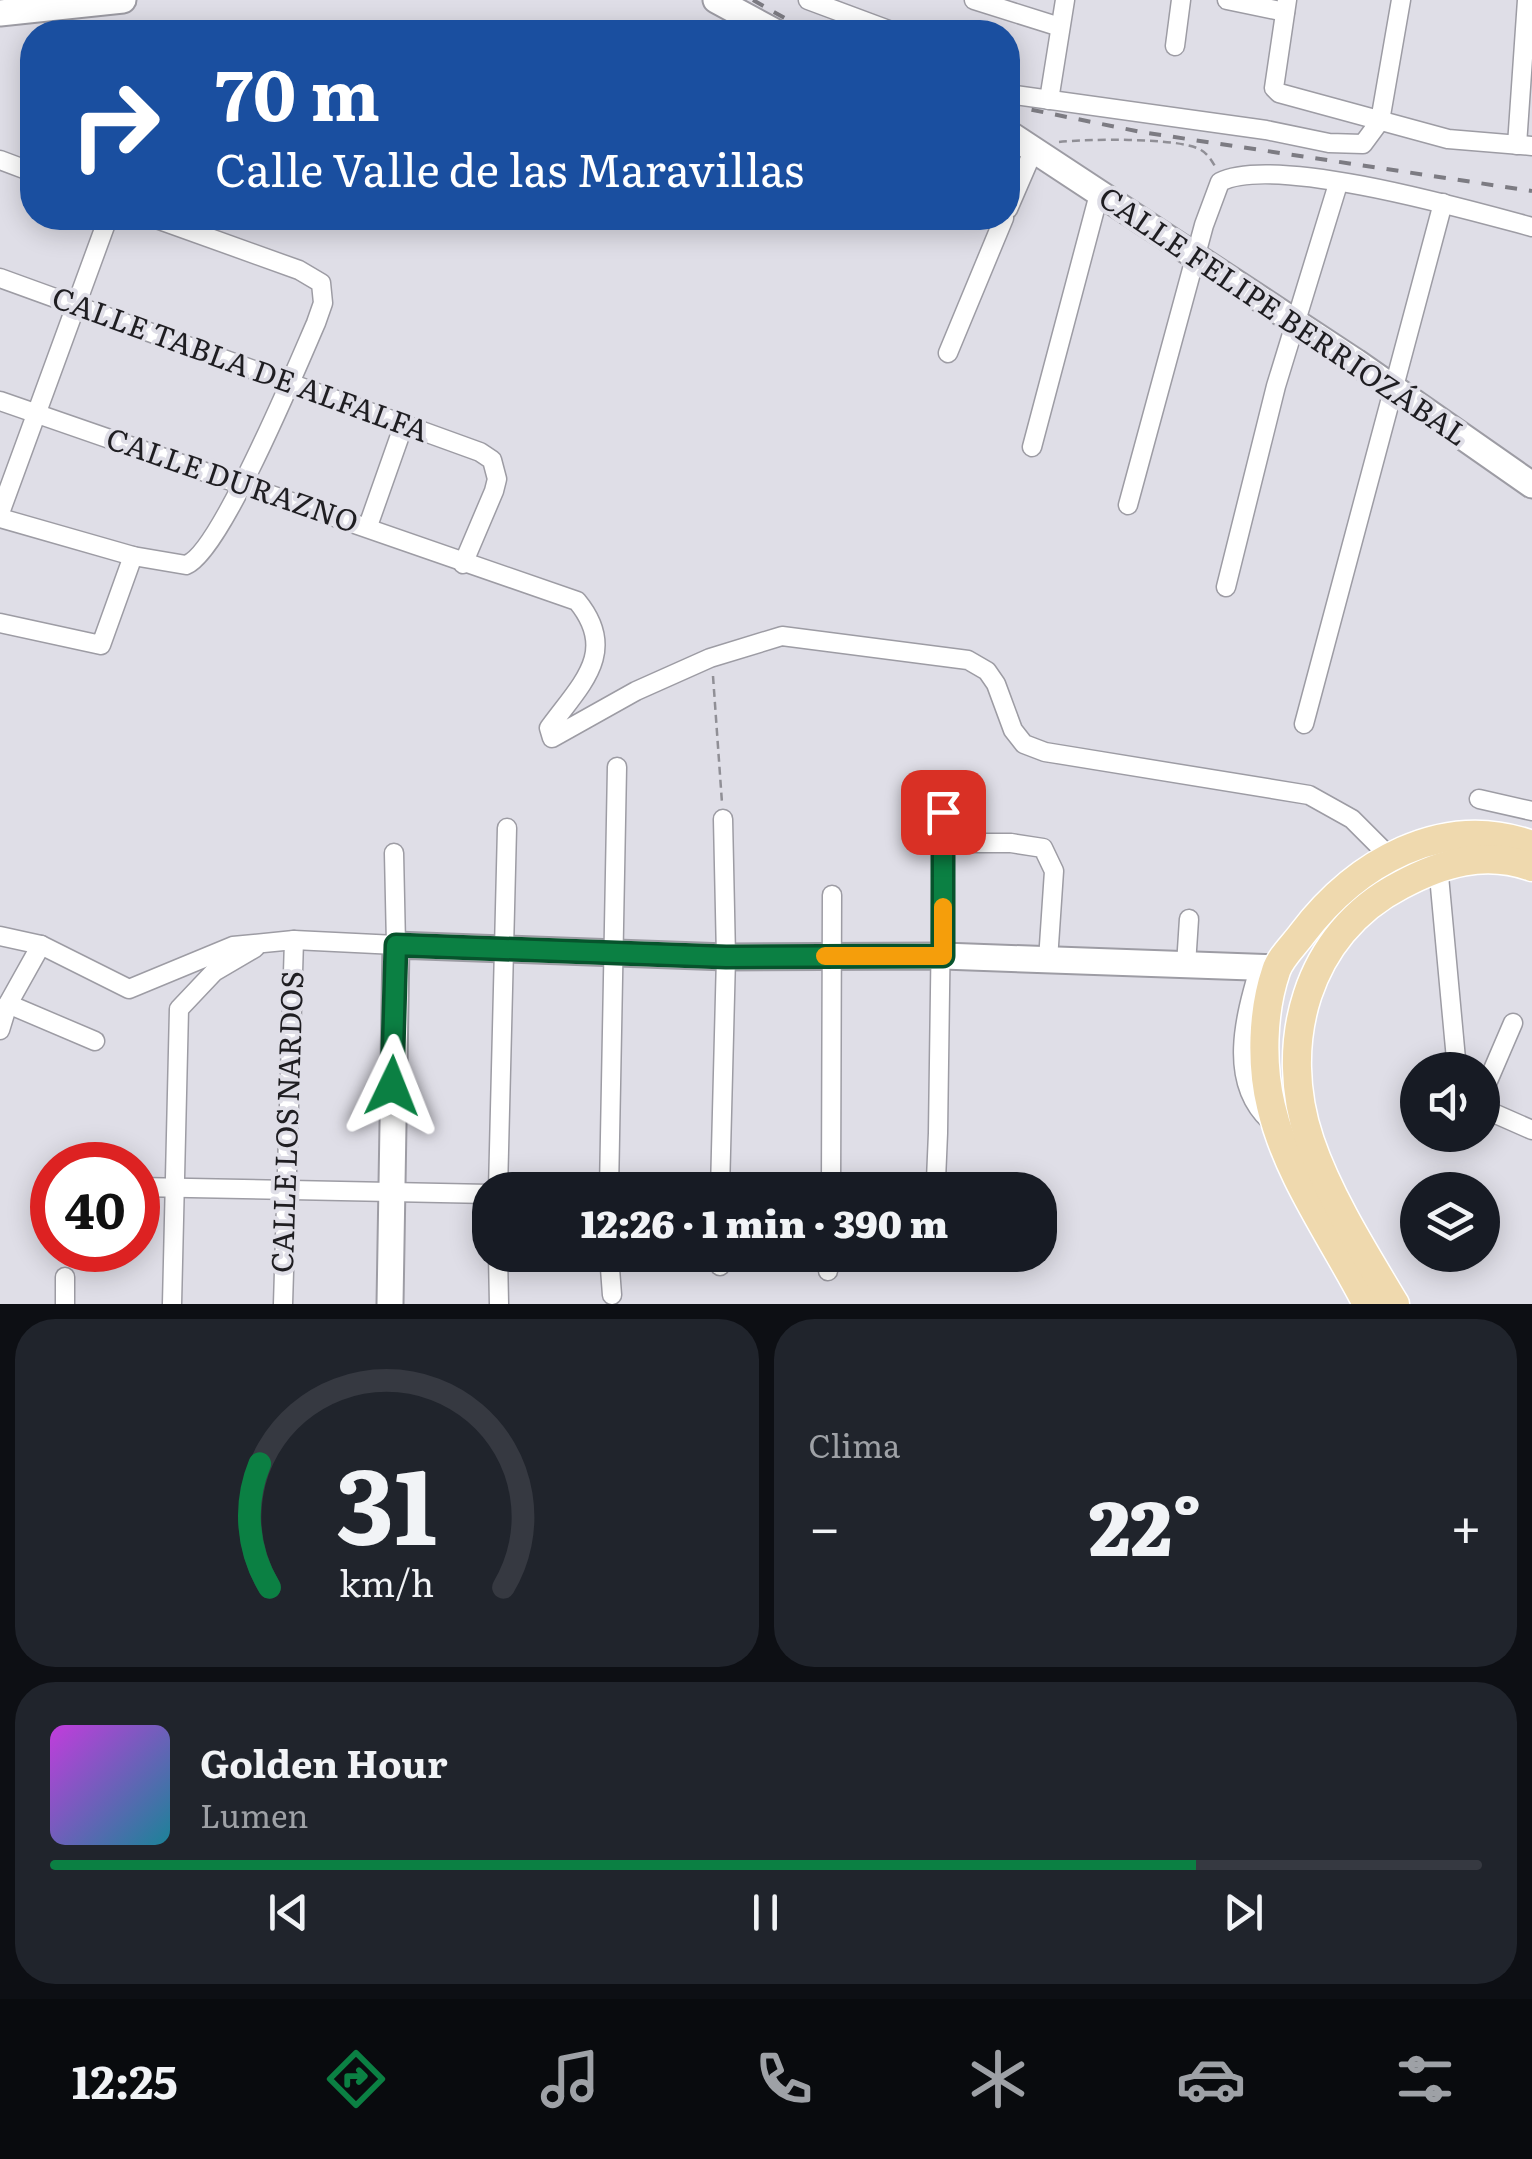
<!DOCTYPE html>
<html lang="es">
<head>
<meta charset="utf-8">
<style>
  :root { --surface:#171b24; --page:#20242c; --text:#f1f3f6; --muted:#9ea1a6; --line:#363941; --accent:#0b8043 }
  body { margin:0; font-family:Literata,serif; background:var(--page); color:var(--text); height:100vh; display:flex; flex-direction:column; font-size:38px; white-space:nowrap }
  * { box-sizing:border-box; margin:0 }
  p { font-size:32px; color:var(--muted) }
  .icon { flex:none; width:55px; height:55px; fill:none; stroke:currentColor; stroke-width:2; stroke-linecap:round; stroke-linejoin:round }
  .map { position:relative; height:1304px; overflow:hidden }
  .panel { display:flex; flex-direction:column; gap:15px; padding:15px; background:#0d0f14; flex:1 }
  .panel>* { flex:none }
  .guide { position:absolute; left:20px; top:20px; width:1000px; height:210px; border-radius:40px; box-shadow:0 5px 25px #0003; background:#1a4fa0; color:#fff; overflow:hidden }
  .fabs { position:absolute; left:1400px; top:1052px; display:grid; gap:20px }
  .fabs a { display:grid; place-items:center; width:100px; height:100px; border-radius:50%; background:var(--surface); box-shadow:0 5px 25px #0003; font-size:50px }
  .speed { position:absolute; left:30px; top:1142px; display:flex; gap:20px; font-size:50px; font-weight:700; text-align:center }
  .speed>* { display:grid; place-content:center; width:130px; height:130px; border-radius:50%; background:var(--surface); box-shadow:0 5px 25px #0003; line-height:1 }
  .speed .limit { border:15px solid #d22; background:#fff; color:#111 }
  .pin { position:absolute; display:grid; place-items:center; width:85px; height:85px; color:#fff; margin:-42px; border-radius:20px; box-shadow:0 5px 15px #0006 }
  .me { position:absolute; width:110px; margin:-55px; rotate:2deg; stroke-linejoin:round; filter:drop-shadow(0 0 8px #0008) }
  .turn { display:flex; align-items:center; gap:35px; height:210px; padding:0 30px; font-size:45px }
  .turn .icon { width:130px; height:130px; stroke-width:2.5 }
  .turn b { display:block; font-size:70px; line-height:85px }
  .big { font-size:75px; font-weight:800; line-height:1.1 }
  .panel .card { flex:1; display:flex; flex-direction:column; justify-content:center; gap:15px; min-width:0; padding:0 35px; border-radius:40px; background:var(--page) }
  .panel .dial { align-items:center; gap:0 }
  .dial svg { height:260px; overflow:visible; fill:none; stroke:var(--line); stroke-width:7; stroke-linecap:round; text-anchor:middle }
  .dial text { fill:var(--text); stroke:none }
  .song { display:flex; align-items:center; gap:30px }
  .cover { width:120px; height:120px; border-radius:15px; background:linear-gradient(135deg,hsl(290 70% 55%),hsl(190 70% 35%)) }
  .played { height:10px; border-radius:5px; background:linear-gradient(90deg,var(--accent) 80%,var(--line) 80%) }
  .keys { display:flex; justify-content:space-around; direction:ltr }
  .heat { display:flex; justify-content:space-between; align-items:center; font-size:55px; direction:ltr }
  .panel .tiles { flex:1; display:grid; gap:15px; grid-template-columns:1fr 1fr }
  .card:last-child { grid-column:span 2 }
  .trip { position:absolute; left:472px; top:1172px; width:585px; height:100px; border-radius:40px; background:var(--surface); box-shadow:0 5px 25px #0003; font-weight:800; line-height:100px; text-align:center }
  .dock { display:flex; height:160px; justify-content:space-around; align-items:center; background:#090b0e; color:var(--muted) }
  .dock .icon { width:70px; height:70px }
  .dock .active { color:var(--accent) }
  .dock b { font-size:45px; color:var(--text) }
  .map>svg:first-child { display:block }
  .lines { fill:none; stroke-linecap:round; stroke-linejoin:round }
  .street-casing { stroke:#9d9ca4; stroke-width:21 }
  .secondary-casing { stroke:#9d9ca4; stroke-width:29 }
  .primary-casing { stroke:#fff; stroke-width:31 }
  .path { stroke:#908f96; stroke-width:2.5; stroke-dasharray:8 5; stroke-linecap:butt }
  .street { stroke:#fff; stroke-width:18 }
  .secondary { stroke:#fff; stroke-width:25 }
  .primary { stroke:#efd9ae; stroke-width:28 }
  .rail { stroke:#7c7b82; stroke-width:4; stroke-dasharray:12 12; stroke-linecap:butt }
  .route-casing { stroke:#07532c; stroke-width:25 }
  .route { stroke:#0b8043; stroke-width:18 }
  .slow { stroke:#f59e0b; stroke-width:18 }
  .labels { text-anchor:middle; stroke-width:8; stroke-linejoin:round; paint-order:stroke }
  .street-label { font-size:30px; fill:#1f1e22; stroke:#dfdee7 }
</style>
</head>
<body>
<div class="map">
<svg width="1532" height="1304" viewBox="0 0 1532 1304">
  <rect width="100%" height="100%" fill="#dfdee7"/>
  <g class="lines">
    <defs>
      <g id="street">
        <polyline points="808,0 894,32"/>
        <polyline points="974,0 1060,27"/>
        <polyline points="1227,0 1285,12"/>
        <polyline points="1287,0 1274,88 1279,93 1448,139 1532,146"/>
        <polyline points="1175,46 1181,0"/>
        <polyline points="1008,94 1266,130 1329,143 1363,144 1380,121 1401,0"/>
        <polyline points="1049,100 1065,0"/>
        <polyline points="1517,145 1527,0"/>
        <polyline points="0,160 32,172"/>
        <polyline points="1008,209 1034,149"/>
        <polyline points="0,278 480,452 492,460 497,479 494,491 463,564"/>
        <polyline points="948,353 1004,218"/>
        <path d="M0,401L577,601C619,652 581,684 549,728L552,738L636,691L710,658L782,636L968,660L987,671L996,684L1013,730L1024,744L1045,752L1309,795L1352,819L1388,855"/>
        <polyline points="1032,447 1099,194"/>
        <path d="M1128,505L1204,225L1220,182C1274,154 1469,210 1532,227"/>
        <polyline points="0,513 108,218"/>
        <path d="M0,518L133,556L186,565C220,553 298,364 316,323L323,303L321,283L299,270L154,218"/>
        <polyline points="368,526 404,424"/>
        <polyline points="1226,587 1276,386 1338,184"/>
        <polyline points="0,623 101,645 133,556"/>
        <polyline points="1304,724 1443,203"/>
        <polyline points="1479,799 1532,811"/>
        <polyline points="943,843 1011,843 1043,848 1054,871 1048,960"/>
        <polyline points="1438,865 1457,1070"/>
        <polyline points="0,936 41,945 129,989 233,946 294,940 396,945 394,853"/>
        <polyline points="1186,965 1189,919"/>
        <path d="M1259,969C1245,1017 1227,1081 1270,1121"/>
        <polyline points="8,1004 95,1041"/>
        <polyline points="0,1030 8,1004 41,945"/>
        <polyline points="1482,1095 1513,1023"/>
        <polyline points="1482,1108 1532,1130"/>
        <polyline points="138,1187 490,1194"/>
        <polyline points="498,1190 507,828"/>
        <polyline points="609,1190 617,767"/>
        <polyline points="720,1190 726,957 723,819"/>
        <polyline points="831,1190 832,895"/>
        <polyline points="930,1190 936,1180 938,1133 943,781"/>
        <polyline points="498,1255 499,1304"/>
        <polyline points="609,1255 612,1295"/>
        <polyline points="720,1266 720,1255"/>
        <polyline points="828,1271 829,1255"/>
        <polyline points="65,1304 65,1277"/>
        <polyline points="172,1304 179,1009 214,972 255,948"/>
        <polyline points="283,1304 294,940"/>
      </g>
      <g id="secondary">
        <polyline points="716,0 775,32"/>
        <polyline points="0,13 123,0"/>
        <polyline points="1008,133 1356,362 1532,485"/>
        <polyline points="390,1304 396,945 726,957 943,956 1277,968"/>
      </g>
      <g id="primary">
        <path d="M1367,1304C1335,1241 1287,1176 1271,1106C1261,1065 1262,1012 1276,971C1280,958 1294,945 1302,934C1355,864 1442,812 1532,845"/>
        <path d="M1395,1304C1365,1254 1329,1197 1310,1141C1277,1044 1306,934 1401,885C1442,863 1485,850 1532,867"/>
      </g>
    </defs>
    <use href="#street" class="street-casing"/>
    <use href="#secondary" class="secondary-casing"/>
    <use href="#primary" class="primary-casing"/>
    <g class="path">
      <path d="M1059,142C1086,139 1180,137 1201,150C1208,154 1212,161 1216,168"/>
      <polyline points="713,676 722,803"/>
    </g>
    <use href="#street" class="street"/>
    <use href="#secondary" class="secondary"/>
    <use href="#primary" class="primary"/>
    <g class="rail">
      <polyline points="753,0 809,32"/>
      <polyline points="1008,105 1141,132 1532,191"/>
    </g>
  </g>
  <g class="lines">
    <defs>
      <polyline id="route" points="392,1086 396,945 726,957 943,956 943,812"/>
    </defs>
    <use href="#route" class="route-casing"/>
    <use href="#route" class="route"/>
    <polyline class="slow" points="825,956 943,956 943,907"/>
  </g>
  <g class="labels">
    <g class="street-label">
      <text transform="translate(1283 317) rotate(34)" y="10">CALLE FELIPE BERRIOZÁBAL</text>
      <text transform="translate(240 365) rotate(20)" y="10">CALLE TABLA DE ALFALFA</text>
      <text transform="translate(232 481) rotate(19)" y="10">CALLE DURAZNO</text>
      <text transform="translate(288 1122) rotate(-88)" y="10">CALLE LOS NARDOS</text>
    </g>
  </g>
</svg>
<div class="fabs">
<a><svg class="icon" aria-label="sound" viewBox="0 0 24 24"><path d="M4 9h4l5-4v14l-5-4H4zM17 9q2 3 0 6"/></svg></a>
<a><svg class="icon" aria-label="layers" viewBox="0 0 24 24"><path d="M12 4l9 5-9 5-9-5zM3 14l9 5 9-5"/></svg></a>
</div>
<div class="speed"><div class="limit">40</div></div>
<div class="pin" style="left:943px;top:812px;background:#d93025"><svg class="icon" aria-label="arrive" viewBox="0 0 24 24"><path d="M6 21V4h12l-3 4 3 4H6"/></svg></div>
<svg class="me" style="left:392px;top:1086px" viewBox="-20 -20 40 40"><path d="M0-17L14 15 0 8-14 15z" fill="#0b8043" stroke="#fff" stroke-width="4"/></svg>
<div class="trip">12:26 · 1 min · 390 m</div>
<div class="guide">
<div class="turn"><svg class="icon" aria-label="right" viewBox="0 0 24 24"><path d="M7 20v-9h11M14 6l5 5-5 5"/></svg><div><b>70 m</b>Calle Valle de las Maravillas</div></div>
</div>
</div>
<section class="panel">
<div class="tiles">
<div class="card dial"><svg viewBox="0 0 100 80">
<path d="M14 69A42 42 0 1 1 86 69"/>
<path d="M14 69A42 42 0 0 1 11 31" stroke="#0b8043"/>
<text x="50" y="56" font-size="32" font-weight="700">31</text>
<text x="50" y="72" font-size="11">km/h</text>
</svg></div>
<div class="card"><p>Clima</p>
<div class="heat"><a>−</a><b class="big">22°</b><a>+</a></div>
</div>
<div class="card">
<div class="song"><i class="cover"></i><div><b>Golden Hour</b><p>Lumen</p></div></div>
<div class="played"></div>
<div class="keys"><svg class="icon" aria-label="previous" viewBox="0 0 24 24"><path d="M18 5L8 12l10 7zM5 5v14"/></svg><svg class="icon" aria-label="pause" viewBox="0 0 24 24"><path d="M8 5v14M16 5v14"/></svg><svg class="icon" aria-label="next" viewBox="0 0 24 24"><path d="M6 5l10 7-10 7zM19 5v14"/></svg></div>
</div>
</div>
</section>
<nav class="dock">
<b>12:25</b>
<svg class="icon active" aria-label="directions" viewBox="0 0 24 24"><path d="M12 3l9 9-9 9-9-9zM9 14v-3h6M13 9l2 2-2 2"/></svg>
<svg class="icon" aria-label="music" viewBox="0 0 24 24"><path d="M9 18V5l10-2v13"/><circle cx="6" cy="18" r="3"/><circle cx="16" cy="16" r="3"/></svg>
<svg class="icon" aria-label="phone" viewBox="0 0 24 24"><path d="M5 4h4l2 5-3 2q2 4 5 5l2-3 5 2v4C11 20 4 13 5 4z"/></svg>
<svg class="icon" aria-label="climate" viewBox="0 0 24 24"><path d="M12 3v18M4 7l16 10M4 17L20 7"/></svg>
<svg class="icon" aria-label="car" viewBox="0 0 24 24"><path d="M5 17H2v-5l4-1 3-4h7l3 4 3 1v5h-3M9 17h6M6 11h13"/><circle cx="7" cy="17" r="2"/><circle cx="17" cy="17" r="2"/></svg>
<svg class="icon" aria-label="filters" viewBox="0 0 24 24"><path d="M4 7h16M4 17h16"/><circle cx="9" cy="7" r="2"/><circle cx="15" cy="17" r="2"/></svg>
</nav>
</body>
</html>
